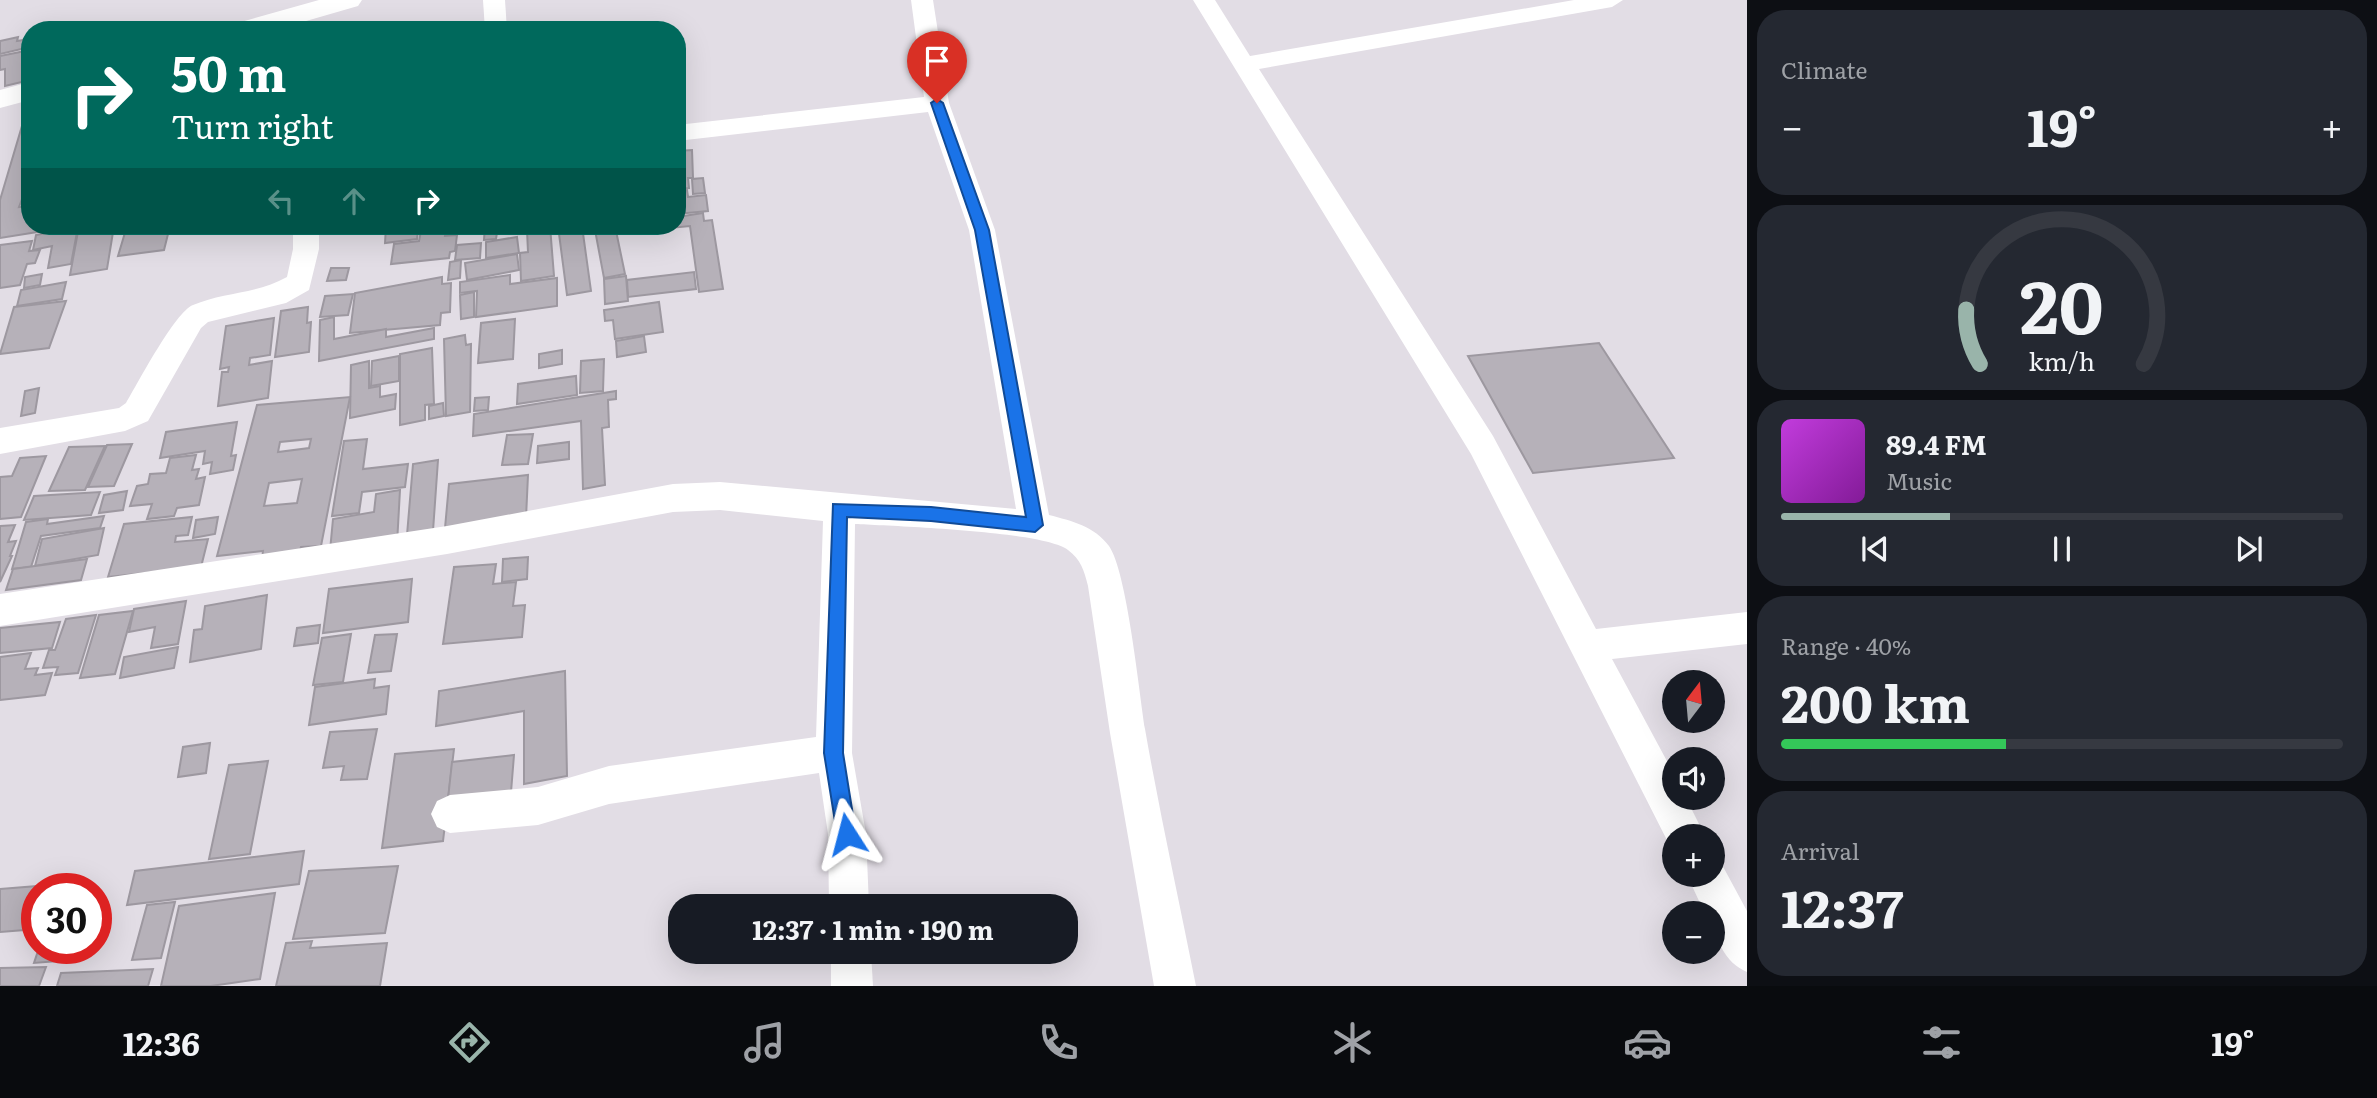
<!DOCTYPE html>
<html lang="en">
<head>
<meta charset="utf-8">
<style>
  :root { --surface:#171b24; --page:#242831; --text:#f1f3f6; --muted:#9ea1a6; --line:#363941; --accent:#99b4aa }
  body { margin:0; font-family:Literata,serif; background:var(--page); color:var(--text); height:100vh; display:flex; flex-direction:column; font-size:26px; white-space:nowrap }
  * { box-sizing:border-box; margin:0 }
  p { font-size:23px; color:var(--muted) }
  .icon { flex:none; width:38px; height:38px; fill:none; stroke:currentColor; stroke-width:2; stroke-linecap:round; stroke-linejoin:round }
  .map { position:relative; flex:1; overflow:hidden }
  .drawer { display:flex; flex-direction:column; gap:10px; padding:10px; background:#0d0f14; width:630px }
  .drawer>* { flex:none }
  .top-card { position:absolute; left:21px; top:21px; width:665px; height:214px; border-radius:28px; box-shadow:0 7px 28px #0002; background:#00695c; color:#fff; overflow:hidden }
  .needle { width:46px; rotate:16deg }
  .fabs { position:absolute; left:1662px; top:670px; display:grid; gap:14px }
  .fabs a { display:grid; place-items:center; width:63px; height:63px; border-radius:50%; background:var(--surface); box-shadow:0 7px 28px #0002; font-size:35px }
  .speed { position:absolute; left:21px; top:873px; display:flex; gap:14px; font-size:35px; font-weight:700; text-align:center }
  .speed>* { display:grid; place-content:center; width:91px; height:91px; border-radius:50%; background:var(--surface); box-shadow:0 7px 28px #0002; line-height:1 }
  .speed .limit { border:10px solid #d22; background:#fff; color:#111 }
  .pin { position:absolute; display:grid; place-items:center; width:60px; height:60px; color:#fff; margin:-72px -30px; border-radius:50% 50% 50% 0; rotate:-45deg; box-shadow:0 0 7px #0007 }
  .pin .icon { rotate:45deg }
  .me { position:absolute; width:77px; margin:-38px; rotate:351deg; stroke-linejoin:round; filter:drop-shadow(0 0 5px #0008) }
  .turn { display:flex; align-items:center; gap:24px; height:147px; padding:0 35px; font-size:32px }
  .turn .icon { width:91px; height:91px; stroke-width:2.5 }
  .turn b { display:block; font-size:49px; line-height:60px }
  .lanes { display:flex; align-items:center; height:66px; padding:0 35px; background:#0003; justify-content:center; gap:35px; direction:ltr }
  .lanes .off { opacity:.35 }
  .big { font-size:52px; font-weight:700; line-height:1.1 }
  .drawer .tile { flex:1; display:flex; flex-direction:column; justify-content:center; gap:10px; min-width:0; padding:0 24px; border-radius:28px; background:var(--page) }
  .drawer .dial { align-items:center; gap:0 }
  .dial svg { height:182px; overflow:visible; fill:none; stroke:var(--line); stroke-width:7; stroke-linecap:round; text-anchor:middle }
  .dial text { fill:var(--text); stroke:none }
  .song { display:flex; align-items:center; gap:21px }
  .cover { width:84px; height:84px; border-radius:10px; background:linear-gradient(135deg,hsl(290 70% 55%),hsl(290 70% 35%)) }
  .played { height:7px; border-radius:4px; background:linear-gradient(90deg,var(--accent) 30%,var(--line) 30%) }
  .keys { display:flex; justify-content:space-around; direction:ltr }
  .heat { display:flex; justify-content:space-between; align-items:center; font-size:38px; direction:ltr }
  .charge { height:10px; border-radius:5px; background:linear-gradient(90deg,#34c759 40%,var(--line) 0) }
  .trip { position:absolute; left:668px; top:894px; width:410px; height:70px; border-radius:28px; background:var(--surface); box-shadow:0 7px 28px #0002; font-weight:700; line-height:70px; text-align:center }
  .tabs { display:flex; height:112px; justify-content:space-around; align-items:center; background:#090b0e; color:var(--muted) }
  .tabs .icon { width:49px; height:49px }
  .tabs .current { color:var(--accent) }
  .tabs b { font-size:32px; color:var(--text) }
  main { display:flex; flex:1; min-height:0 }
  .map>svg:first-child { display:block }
  .building { fill:#b6b1b9; stroke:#9d98a0; stroke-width:2; fill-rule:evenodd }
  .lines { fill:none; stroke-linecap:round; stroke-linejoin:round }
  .minor { fill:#fff; fill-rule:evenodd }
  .tertiary { fill:#fff; fill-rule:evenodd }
  .route { fill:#1a73e8; stroke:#114b97; stroke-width:2 }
</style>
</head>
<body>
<main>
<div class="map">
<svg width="1747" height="986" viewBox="0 0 1747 986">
  <rect width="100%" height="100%" fill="#e2dde5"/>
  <g class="building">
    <polygon points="18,37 17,41 30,39 30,47 0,54 0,41"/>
    <polygon points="30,50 30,80 5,86 5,69 0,70 0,56"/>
    <polygon points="30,125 30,178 19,207 30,206 30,226 75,226 0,238 0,200 22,126"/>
    <polygon points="692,150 693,178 688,178 689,188 677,189 677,151"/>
    <polygon points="703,178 705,193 693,194 692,179"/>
    <polygon points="687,190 688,197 706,195 708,211 677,214 677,191"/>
    <polygon points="703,213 704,221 712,220 723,289 699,292 690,226 670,228 669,226 677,226 677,217"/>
    <polygon points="79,226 114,226 107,269 70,275"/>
    <polygon points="127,226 170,226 164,250 118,256"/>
    <polygon points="354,226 383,226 383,230 353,233"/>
    <polygon points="386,226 449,226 418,230 417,239 385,243"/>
    <polygon points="485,226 498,226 496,239 484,240"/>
    <polygon points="550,226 554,276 521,281 520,253 528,252 527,230"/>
    <polygon points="558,226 582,226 591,291 567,295"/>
    <polygon points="615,226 625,274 604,278 595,230"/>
    <polygon points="78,227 71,264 48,268 52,246 33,250 36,235"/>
    <polygon points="446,228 445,236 457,235 455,251 450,252 449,258 391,264 394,244 419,241 421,231"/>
    <polygon points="517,237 519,253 486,258 486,242"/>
    <polygon points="32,241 29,251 40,250 35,263 27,264 20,285 0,288 0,245"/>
    <polygon points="481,243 480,258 455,260 457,245"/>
    <polygon points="517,254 519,270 467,280 465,263"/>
    <polygon points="461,260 460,278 448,280 450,262"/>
    <polygon points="331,268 349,268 346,280 327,281"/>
    <polygon points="694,272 696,289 628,297 627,280"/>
    <polygon points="42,274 40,285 24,288 25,277"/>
    <polygon points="510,275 510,284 557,278 557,306 476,317 477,291 460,293 460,282"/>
    <polygon points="626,276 628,301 605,304 604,279"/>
    <polygon points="442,277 442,284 451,283 450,312 441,313 440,325 350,333 355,293"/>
    <polygon points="66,282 62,299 17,306 21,290"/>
    <polygon points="474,292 474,317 461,319 460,295"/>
    <polygon points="353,294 348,315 320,317 325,296"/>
    <polygon points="66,301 49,348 0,354 14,307"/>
    <polygon points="659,302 663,332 615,339 613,320 605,321 604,310"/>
    <polygon points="308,307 307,323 311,322 309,352 275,357 281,311"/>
    <polygon points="334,317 334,339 386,329 386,337 434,328 434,339 319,361 320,320"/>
    <polygon points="274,318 270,355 250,358 249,365 272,361 268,398 218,406 222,372 228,372 229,367 220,369 226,326"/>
    <polygon points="515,319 513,359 478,363 481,323"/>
    <polygon points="465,335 466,345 471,344 470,412 446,416 444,339"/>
    <polygon points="644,336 646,352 617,357 616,341"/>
    <polygon points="1599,343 1674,458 1533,473 1468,356"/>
    <polygon points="432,348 434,404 425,405 425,420 400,425 400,354"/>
    <polygon points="562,350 562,364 539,368 539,354"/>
    <polygon points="399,356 399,381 371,386 372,361"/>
    <polygon points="604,359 603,391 580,393 581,361"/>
    <polygon points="369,361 369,388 380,386 380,397 396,394 395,409 350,418 351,365"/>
    <polygon points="576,376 577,395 517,404 518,384"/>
    <polygon points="39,388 35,413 21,416 25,391"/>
    <polygon points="616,391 616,399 608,400 609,427 602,428 605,485 583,489 581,421 473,436 474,414"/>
    <path d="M350,397L321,546L301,547L298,556L262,560L263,551L217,556L257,405ZM311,439L309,448L278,452L280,442ZM302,479L297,503L264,506L269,483Z"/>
    <polygon points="489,397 488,410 474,411 475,398"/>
    <polygon points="443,403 444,416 429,419 429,406"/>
    <polygon points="237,422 231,456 236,455 233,470 210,474 212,462 203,464 205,451 160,458 166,432"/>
    <polygon points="533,434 528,464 502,465 507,435"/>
    <polygon points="367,439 363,469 408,464 405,487 362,492 359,513 332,516 344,441"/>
    <polygon points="569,442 569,459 537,463 538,446"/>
    <polygon points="132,444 114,486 88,487 107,445"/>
    <polygon points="105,446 85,490 49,491 69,447"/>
    <polygon points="196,455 192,470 199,469 196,479 205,477 199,505 177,508 174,516 147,519 152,504 130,506 137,486 148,484 150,474 166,473 170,458"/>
    <polygon points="46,456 21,517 0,519 0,477 12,476 20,458"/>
    <polygon points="438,460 433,531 407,535 413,464"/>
    <polygon points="528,475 526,518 445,528 449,484"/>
    <polygon points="400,490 397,544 330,551 333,519 374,512 376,494"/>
    <polygon points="127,491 123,510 99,513 104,495"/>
    <polygon points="100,492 91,515 24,520 34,496"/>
    <polygon points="104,516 100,528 41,536 31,567 12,569 26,522 48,519 47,524"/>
    <polygon points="192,517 188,535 176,536 175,542 208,539 201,567 108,577 124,524"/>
    <polygon points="218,517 215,534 193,538 196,520"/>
    <polygon points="15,525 8,542 16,541 10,556 12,556 0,582 0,526"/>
    <polygon points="104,528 98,555 35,566 42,539"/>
    <polygon points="528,557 527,579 502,582 503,559"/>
    <polygon points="87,559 81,580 6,590 13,569"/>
    <polygon points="496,564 493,584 516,582 513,606 525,605 522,637 443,644 454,567"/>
    <polygon points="412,579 408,622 323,633 329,589"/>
    <polygon points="267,595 261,649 190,662 194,630 202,629 205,606"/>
    <polygon points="186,601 178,644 151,648 155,627 129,632 134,609"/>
    <polygon points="133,611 115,674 80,678 99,615"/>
    <polygon points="96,615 78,673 55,675 58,667 43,668 49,650 55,650 66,619"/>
    <polygon points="60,622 52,648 0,653 0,628"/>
    <polygon points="320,625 318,643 294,646 297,628"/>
    <polygon points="351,634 343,682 313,685 322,638"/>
    <polygon points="397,634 391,671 368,673 375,635"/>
    <polygon points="178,647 174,668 120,678 124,657"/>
    <polygon points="31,653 25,669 38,668 35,675 52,673 45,695 0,700 0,657"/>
    <polygon points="565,671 567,776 524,784 524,711 436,726 439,691"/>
    <polygon points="375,679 374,688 389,686 386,714 309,725 315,687"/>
    <polygon points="377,729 367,779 341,780 344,766 323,768 330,732"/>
    <polygon points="210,743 206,773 178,777 183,747"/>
    <polygon points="454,749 443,841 382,848 395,754"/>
    <polygon points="514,755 511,792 448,799 452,762"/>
    <polygon points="268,761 250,854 209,859 229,765"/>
    <polygon points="304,851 299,884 127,905 135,871"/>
    <polygon points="398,866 385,933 293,939 309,871"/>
    <polygon points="88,882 85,889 37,889 37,929 0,932 0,889"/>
    <polygon points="275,893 260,979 211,986 161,986 179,906"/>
    <polygon points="175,902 161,958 132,960 147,905"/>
    <polygon points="312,941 310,948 387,943 380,986 276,986 286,943"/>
    <polygon points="39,948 63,948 58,961 34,963"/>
    <polygon points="46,967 39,986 0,986 0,968"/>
    <polygon points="153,969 148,986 57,986 61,973"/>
  </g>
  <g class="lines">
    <g class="minor">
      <polygon points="483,0 505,0 507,30 485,30"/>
      <path d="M911,0H933L949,103L995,230L1049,515C1072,521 1094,526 1109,546C1127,572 1139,691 1145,729C1160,815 1179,900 1196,986H1154L1110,733L1088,586C1084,570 1081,560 1068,550C1044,531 892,526 855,524L852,753L866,834L869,906H829L828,834L819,773L609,804L538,825L450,833L437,827L431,814L437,801L450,795L538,787L609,766L816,737L823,521L720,510L673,512L447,554L0,626V594L447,526L673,484L720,482L1016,509L969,230L928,112L677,141V125L924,97Z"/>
      <polygon points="1193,0 1215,0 1250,56 1574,0 1623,0 1612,7 1259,69 1493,436 1596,629 1747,612 1747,644 1612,659 1675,776 1675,798 1686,798 1705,836 1675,836 1672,850 1471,454"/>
      <path d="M293,226H319V249L309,290L286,303L208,322L201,328L148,421L125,431L0,454V428L119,408L126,403C138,383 175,312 193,305C223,292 257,294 287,277L293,249Z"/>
      <path d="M1713,859L1720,861L1747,911V972C1725,963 1713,937 1713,914H1705L1687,875H1713Z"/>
      <polygon points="831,952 871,952 873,986 831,986"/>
    </g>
    <g class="tertiary">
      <polygon points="319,0 362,0 358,6 275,30 230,30 234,24"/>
      <polygon points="30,82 30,100 0,108 0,90"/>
    </g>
  </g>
  <polygon class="route" points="937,99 943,103 989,230 1043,525 1035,532 931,521 847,517 843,753 856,834 854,841 847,843 840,841 837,834 824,753 833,504 931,507 1026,517 975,230 931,103"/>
</svg>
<div class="fabs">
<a><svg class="needle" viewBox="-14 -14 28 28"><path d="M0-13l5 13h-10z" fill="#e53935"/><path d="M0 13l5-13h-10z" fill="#9ea1a6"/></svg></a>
<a><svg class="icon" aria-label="sound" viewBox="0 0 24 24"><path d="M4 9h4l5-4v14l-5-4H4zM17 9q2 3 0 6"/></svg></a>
<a>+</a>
<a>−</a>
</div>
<div class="speed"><div class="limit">30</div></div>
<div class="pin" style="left:937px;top:103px;background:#d93025"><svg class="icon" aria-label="arrive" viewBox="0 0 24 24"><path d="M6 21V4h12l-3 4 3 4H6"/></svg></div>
<svg class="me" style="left:847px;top:834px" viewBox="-20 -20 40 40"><path d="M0-17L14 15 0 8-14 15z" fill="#1a73e8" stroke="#fff" stroke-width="4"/></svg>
<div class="trip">12:37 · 1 min · 190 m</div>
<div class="top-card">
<div class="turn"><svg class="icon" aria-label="right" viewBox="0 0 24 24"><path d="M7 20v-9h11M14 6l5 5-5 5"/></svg><div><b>50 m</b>Turn right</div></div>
<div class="lanes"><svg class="icon off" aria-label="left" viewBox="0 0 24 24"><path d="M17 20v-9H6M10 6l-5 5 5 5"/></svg><svg class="icon off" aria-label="ahead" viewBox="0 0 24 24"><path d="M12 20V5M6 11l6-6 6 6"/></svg><svg class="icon" aria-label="right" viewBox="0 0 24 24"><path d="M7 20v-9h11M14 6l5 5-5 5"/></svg></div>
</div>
</div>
<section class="drawer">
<div class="tile"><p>Climate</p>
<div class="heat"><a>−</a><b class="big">19°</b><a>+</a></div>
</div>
<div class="tile dial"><svg viewBox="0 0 100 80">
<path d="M14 69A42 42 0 1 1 86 69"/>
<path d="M14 69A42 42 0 0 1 8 45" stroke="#99b4aa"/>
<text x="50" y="56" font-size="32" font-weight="700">20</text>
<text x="50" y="72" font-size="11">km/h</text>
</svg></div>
<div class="tile">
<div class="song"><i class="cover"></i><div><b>89.4 FM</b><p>Music</p></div></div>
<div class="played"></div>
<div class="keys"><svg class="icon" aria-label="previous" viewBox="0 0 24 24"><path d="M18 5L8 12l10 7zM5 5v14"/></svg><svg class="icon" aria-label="pause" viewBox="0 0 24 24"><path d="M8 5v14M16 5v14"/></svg><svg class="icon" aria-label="next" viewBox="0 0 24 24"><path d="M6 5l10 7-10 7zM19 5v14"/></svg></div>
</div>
<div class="tile"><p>Range · 40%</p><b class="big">200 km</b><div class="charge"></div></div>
<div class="tile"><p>Arrival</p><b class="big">12:37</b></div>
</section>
</main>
<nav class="tabs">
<b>12:36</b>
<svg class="icon current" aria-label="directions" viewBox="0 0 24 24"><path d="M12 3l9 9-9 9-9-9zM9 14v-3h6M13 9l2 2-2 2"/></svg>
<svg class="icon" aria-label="music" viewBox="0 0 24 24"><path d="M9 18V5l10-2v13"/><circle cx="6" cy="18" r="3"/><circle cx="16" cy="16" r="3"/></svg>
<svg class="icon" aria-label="phone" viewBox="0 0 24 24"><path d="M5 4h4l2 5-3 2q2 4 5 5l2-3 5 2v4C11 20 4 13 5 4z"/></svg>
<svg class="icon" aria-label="climate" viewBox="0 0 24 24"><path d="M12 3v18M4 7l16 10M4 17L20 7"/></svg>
<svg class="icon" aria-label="car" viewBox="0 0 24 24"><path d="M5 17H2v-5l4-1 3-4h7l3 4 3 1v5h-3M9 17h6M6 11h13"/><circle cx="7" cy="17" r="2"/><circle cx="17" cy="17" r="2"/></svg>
<svg class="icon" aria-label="filters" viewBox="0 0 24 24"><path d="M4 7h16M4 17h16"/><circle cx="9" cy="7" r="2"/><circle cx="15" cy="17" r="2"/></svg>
<b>19°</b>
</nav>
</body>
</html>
